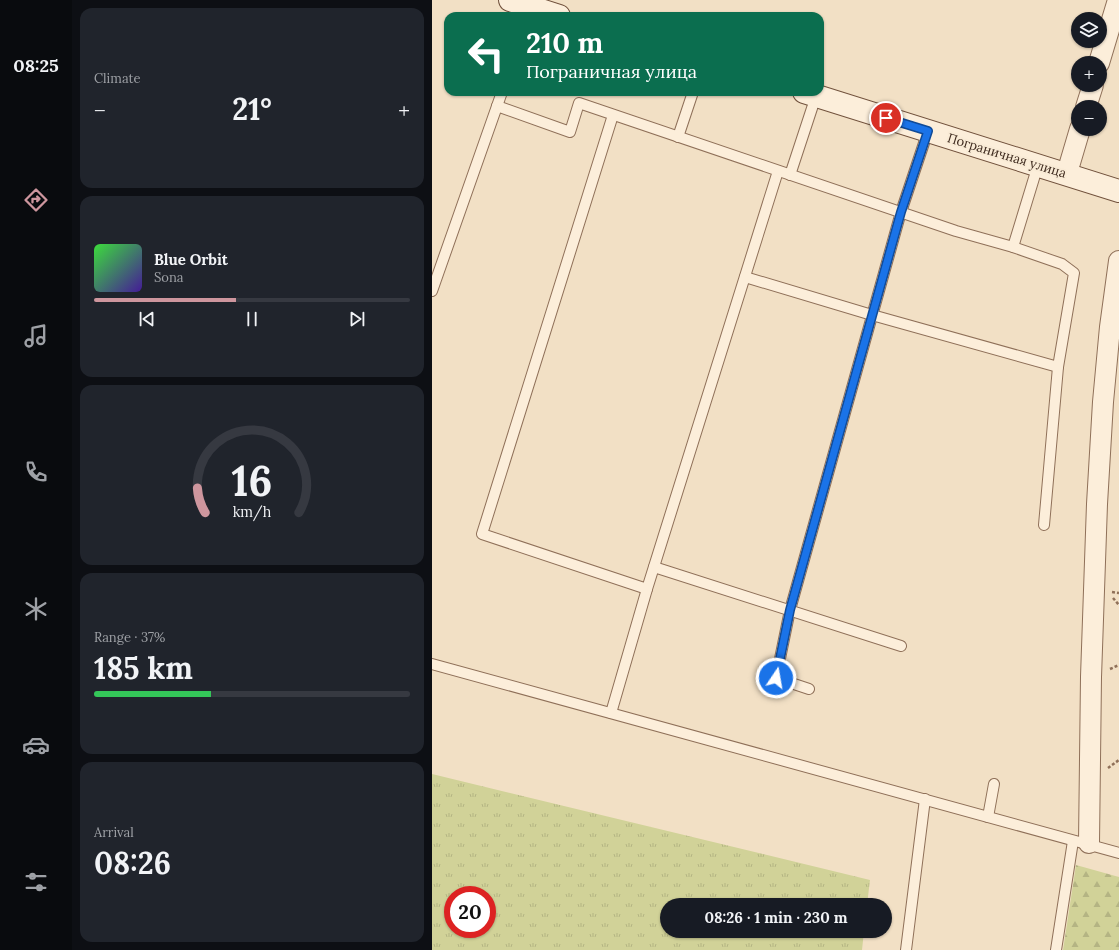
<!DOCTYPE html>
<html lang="en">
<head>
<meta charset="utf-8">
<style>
  :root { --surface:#171b24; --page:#20242c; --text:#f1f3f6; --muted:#9ea1a6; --line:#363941; --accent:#ce969e }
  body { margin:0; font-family:Lora,serif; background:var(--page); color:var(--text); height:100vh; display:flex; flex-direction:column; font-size:15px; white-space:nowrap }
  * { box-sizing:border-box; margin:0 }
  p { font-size:13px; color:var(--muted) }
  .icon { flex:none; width:22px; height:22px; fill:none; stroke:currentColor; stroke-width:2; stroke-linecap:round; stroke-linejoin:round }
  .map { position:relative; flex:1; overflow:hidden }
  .panel { display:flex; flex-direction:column; gap:8px; padding:8px; background:#0d0f14; width:360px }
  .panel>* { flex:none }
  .hud { position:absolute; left:12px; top:12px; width:380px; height:84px; border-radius:12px; box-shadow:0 1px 3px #0004; background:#0b6e4f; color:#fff; overflow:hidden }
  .tools { position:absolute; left:639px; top:12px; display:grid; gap:8px }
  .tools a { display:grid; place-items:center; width:36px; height:36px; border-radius:50%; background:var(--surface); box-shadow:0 1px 3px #0004; font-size:20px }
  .speed { position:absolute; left:12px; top:886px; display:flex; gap:8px; font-size:20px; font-weight:700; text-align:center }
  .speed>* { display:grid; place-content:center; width:52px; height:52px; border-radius:50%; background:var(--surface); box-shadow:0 1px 3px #0004; line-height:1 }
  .speed .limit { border:6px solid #d22; background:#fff; color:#111 }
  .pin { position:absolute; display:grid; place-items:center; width:34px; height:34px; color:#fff; margin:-17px; border:2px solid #fff; border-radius:50%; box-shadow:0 1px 4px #0007 }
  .me { position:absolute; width:44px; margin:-22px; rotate:12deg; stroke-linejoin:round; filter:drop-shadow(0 0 3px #0008) }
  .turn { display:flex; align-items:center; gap:14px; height:84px; padding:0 16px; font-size:18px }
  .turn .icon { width:52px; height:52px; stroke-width:2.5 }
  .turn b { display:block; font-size:28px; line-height:34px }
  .big { font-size:30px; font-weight:800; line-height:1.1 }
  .panel .tile { flex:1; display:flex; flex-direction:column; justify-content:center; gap:6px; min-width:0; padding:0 14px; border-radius:12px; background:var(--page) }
  .panel .dial { align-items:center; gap:0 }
  .dial svg { height:104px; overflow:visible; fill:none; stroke:var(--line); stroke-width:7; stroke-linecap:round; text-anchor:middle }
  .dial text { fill:var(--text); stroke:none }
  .song { display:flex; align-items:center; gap:12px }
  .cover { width:48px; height:48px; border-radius:6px; background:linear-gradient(135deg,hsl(120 70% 55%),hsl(260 70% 35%)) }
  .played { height:4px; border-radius:2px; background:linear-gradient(90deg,var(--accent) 45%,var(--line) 45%) }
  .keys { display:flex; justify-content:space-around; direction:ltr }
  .heat { display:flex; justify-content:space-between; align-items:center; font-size:22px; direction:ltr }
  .charge { height:6px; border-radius:3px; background:linear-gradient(90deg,#34c759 37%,var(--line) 0) }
  .trip { position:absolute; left:228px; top:898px; width:232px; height:40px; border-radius:20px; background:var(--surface); box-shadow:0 1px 3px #0004; font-weight:800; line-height:40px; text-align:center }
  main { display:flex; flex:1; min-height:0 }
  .menu { display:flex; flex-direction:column; width:72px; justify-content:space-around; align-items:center; background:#090b0e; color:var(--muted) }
  .menu .icon { width:28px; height:28px }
  .menu .active { color:var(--accent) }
  .menu b { font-size:18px; color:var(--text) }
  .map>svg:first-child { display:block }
  .grass { fill:url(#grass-tufts); fill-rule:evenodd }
  .forest { fill:url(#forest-firs) }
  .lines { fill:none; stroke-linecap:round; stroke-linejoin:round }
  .lane-casing { stroke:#8f7059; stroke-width:12 }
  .street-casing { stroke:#8f7059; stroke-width:22 }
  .secondary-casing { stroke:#71513c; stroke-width:24 }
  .path { stroke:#8f7059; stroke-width:2.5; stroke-dasharray:3 2; stroke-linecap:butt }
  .lane { stroke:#fceeda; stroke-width:10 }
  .street { stroke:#fceeda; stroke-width:20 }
  .secondary { stroke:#fceeda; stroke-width:22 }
  .route-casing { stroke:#114b97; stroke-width:10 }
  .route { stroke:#1a73e8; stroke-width:7 }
  .labels { text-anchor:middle; stroke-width:4; stroke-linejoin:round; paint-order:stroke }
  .street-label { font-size:13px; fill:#3e2a1e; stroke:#f9ebd6 }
</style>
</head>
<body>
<main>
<nav class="menu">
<b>08:25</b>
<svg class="icon active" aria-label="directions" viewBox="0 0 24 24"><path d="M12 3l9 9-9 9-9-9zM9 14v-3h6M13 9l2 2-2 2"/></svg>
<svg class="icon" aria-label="music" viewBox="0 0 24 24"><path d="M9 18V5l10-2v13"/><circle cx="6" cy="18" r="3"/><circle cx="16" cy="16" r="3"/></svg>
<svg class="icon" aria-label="phone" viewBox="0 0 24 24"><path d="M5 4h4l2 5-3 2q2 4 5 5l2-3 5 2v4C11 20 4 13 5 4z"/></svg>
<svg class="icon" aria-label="climate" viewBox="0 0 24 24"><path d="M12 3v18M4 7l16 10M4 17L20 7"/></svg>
<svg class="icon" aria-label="car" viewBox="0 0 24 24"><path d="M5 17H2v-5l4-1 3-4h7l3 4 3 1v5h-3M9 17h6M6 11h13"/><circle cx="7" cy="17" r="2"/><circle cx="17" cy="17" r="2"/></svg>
<svg class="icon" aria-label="filters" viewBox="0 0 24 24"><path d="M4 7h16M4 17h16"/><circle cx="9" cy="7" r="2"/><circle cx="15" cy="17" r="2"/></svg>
</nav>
<section class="panel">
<div class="tile"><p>Climate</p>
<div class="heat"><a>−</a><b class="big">21°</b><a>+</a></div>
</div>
<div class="tile">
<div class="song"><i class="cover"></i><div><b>Blue Orbit</b><p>Sona</p></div></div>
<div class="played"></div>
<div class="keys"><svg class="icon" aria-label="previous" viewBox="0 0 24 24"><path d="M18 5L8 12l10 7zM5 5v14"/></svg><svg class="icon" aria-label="pause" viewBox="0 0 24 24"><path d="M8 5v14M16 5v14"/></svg><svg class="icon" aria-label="next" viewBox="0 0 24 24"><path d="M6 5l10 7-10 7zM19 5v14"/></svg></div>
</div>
<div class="tile dial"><svg viewBox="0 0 100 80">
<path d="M14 69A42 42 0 1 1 86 69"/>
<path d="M14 69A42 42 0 0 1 8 50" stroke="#ce969e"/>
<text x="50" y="56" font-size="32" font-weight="700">16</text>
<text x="50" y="72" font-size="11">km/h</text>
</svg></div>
<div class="tile"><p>Range · 37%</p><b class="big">185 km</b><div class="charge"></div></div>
<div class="tile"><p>Arrival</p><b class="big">08:26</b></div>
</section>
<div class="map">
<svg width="687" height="950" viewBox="0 0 687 950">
  <defs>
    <pattern id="grass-tufts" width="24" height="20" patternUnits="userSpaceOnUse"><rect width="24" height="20" fill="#d1d298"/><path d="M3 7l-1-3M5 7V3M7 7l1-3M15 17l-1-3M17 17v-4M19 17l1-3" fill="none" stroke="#b4b483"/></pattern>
    <pattern id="forest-firs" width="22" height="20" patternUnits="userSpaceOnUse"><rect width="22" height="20" fill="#d1d298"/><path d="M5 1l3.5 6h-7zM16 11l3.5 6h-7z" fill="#b4b483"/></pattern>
  </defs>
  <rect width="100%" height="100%" fill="#f2e0c5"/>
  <path class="grass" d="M0,774L438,880L435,905H235V931H432L430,950H0ZM21,895H55V929H21Z"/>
  <polygon class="forest" points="644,865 687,877 687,950 631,950"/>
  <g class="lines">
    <defs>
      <g id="lane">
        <polyline points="65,106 138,132 147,103 524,231 581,247 630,264 642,273 626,367 612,525"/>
        <polyline points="181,115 50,534 215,589 346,171"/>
        <polyline points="246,137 261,92"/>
        <polyline points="358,175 384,96"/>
        <polyline points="581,247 606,165"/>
        <polyline points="313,277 440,315 626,367"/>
        <polyline points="0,291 70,92"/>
        <polyline points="222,567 469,646"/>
        <polyline points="0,664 687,853"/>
        <polyline points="377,689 344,678 358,610 469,212 496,131"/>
        <polyline points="179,713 215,589"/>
        <polyline points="556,817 562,784"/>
        <polyline points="474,950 493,799"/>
        <polyline points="624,950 641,841"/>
      </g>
      <g id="street">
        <polyline points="667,63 686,0"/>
        <polyline points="654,107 661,85"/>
        <polyline points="635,173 648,129"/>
        <polyline points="657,843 659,677 665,504 671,402 678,327 687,261"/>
      </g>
      <g id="secondary">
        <polyline points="78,0 127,16"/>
        <polyline points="372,92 687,191"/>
      </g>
    </defs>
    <use href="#lane" class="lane-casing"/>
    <use href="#street" class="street-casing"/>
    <use href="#secondary" class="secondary-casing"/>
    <g class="path">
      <polyline points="680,592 687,593"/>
      <polyline points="681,598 687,605"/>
      <polyline points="678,669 687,665"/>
      <polyline points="676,768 687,760"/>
    </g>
    <use href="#lane" class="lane"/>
    <use href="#street" class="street"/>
    <use href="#secondary" class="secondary"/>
  </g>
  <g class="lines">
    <defs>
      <polyline id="route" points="344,678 358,610 469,212 496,131 454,118"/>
    </defs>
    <use href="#route" class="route-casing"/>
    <use href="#route" class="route"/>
  </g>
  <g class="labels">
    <g class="street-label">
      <text transform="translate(575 155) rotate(17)" y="5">Пограничная улица</text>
    </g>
  </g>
</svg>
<div class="tools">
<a><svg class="icon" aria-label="layers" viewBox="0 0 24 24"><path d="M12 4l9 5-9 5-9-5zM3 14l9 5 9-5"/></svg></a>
<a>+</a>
<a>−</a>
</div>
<div class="speed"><div class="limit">20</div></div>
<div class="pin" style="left:454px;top:118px;background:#d93025"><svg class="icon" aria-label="arrive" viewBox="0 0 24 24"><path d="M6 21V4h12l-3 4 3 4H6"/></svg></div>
<svg class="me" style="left:344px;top:678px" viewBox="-20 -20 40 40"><circle r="17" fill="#1a73e8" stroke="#fff" stroke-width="3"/><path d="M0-11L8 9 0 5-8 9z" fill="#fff"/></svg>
<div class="trip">08:26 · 1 min · 230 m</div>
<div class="hud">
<div class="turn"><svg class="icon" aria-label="left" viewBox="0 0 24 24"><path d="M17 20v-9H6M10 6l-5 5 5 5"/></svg><div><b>210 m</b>Пограничная улица</div></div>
</div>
</div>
</main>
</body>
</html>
